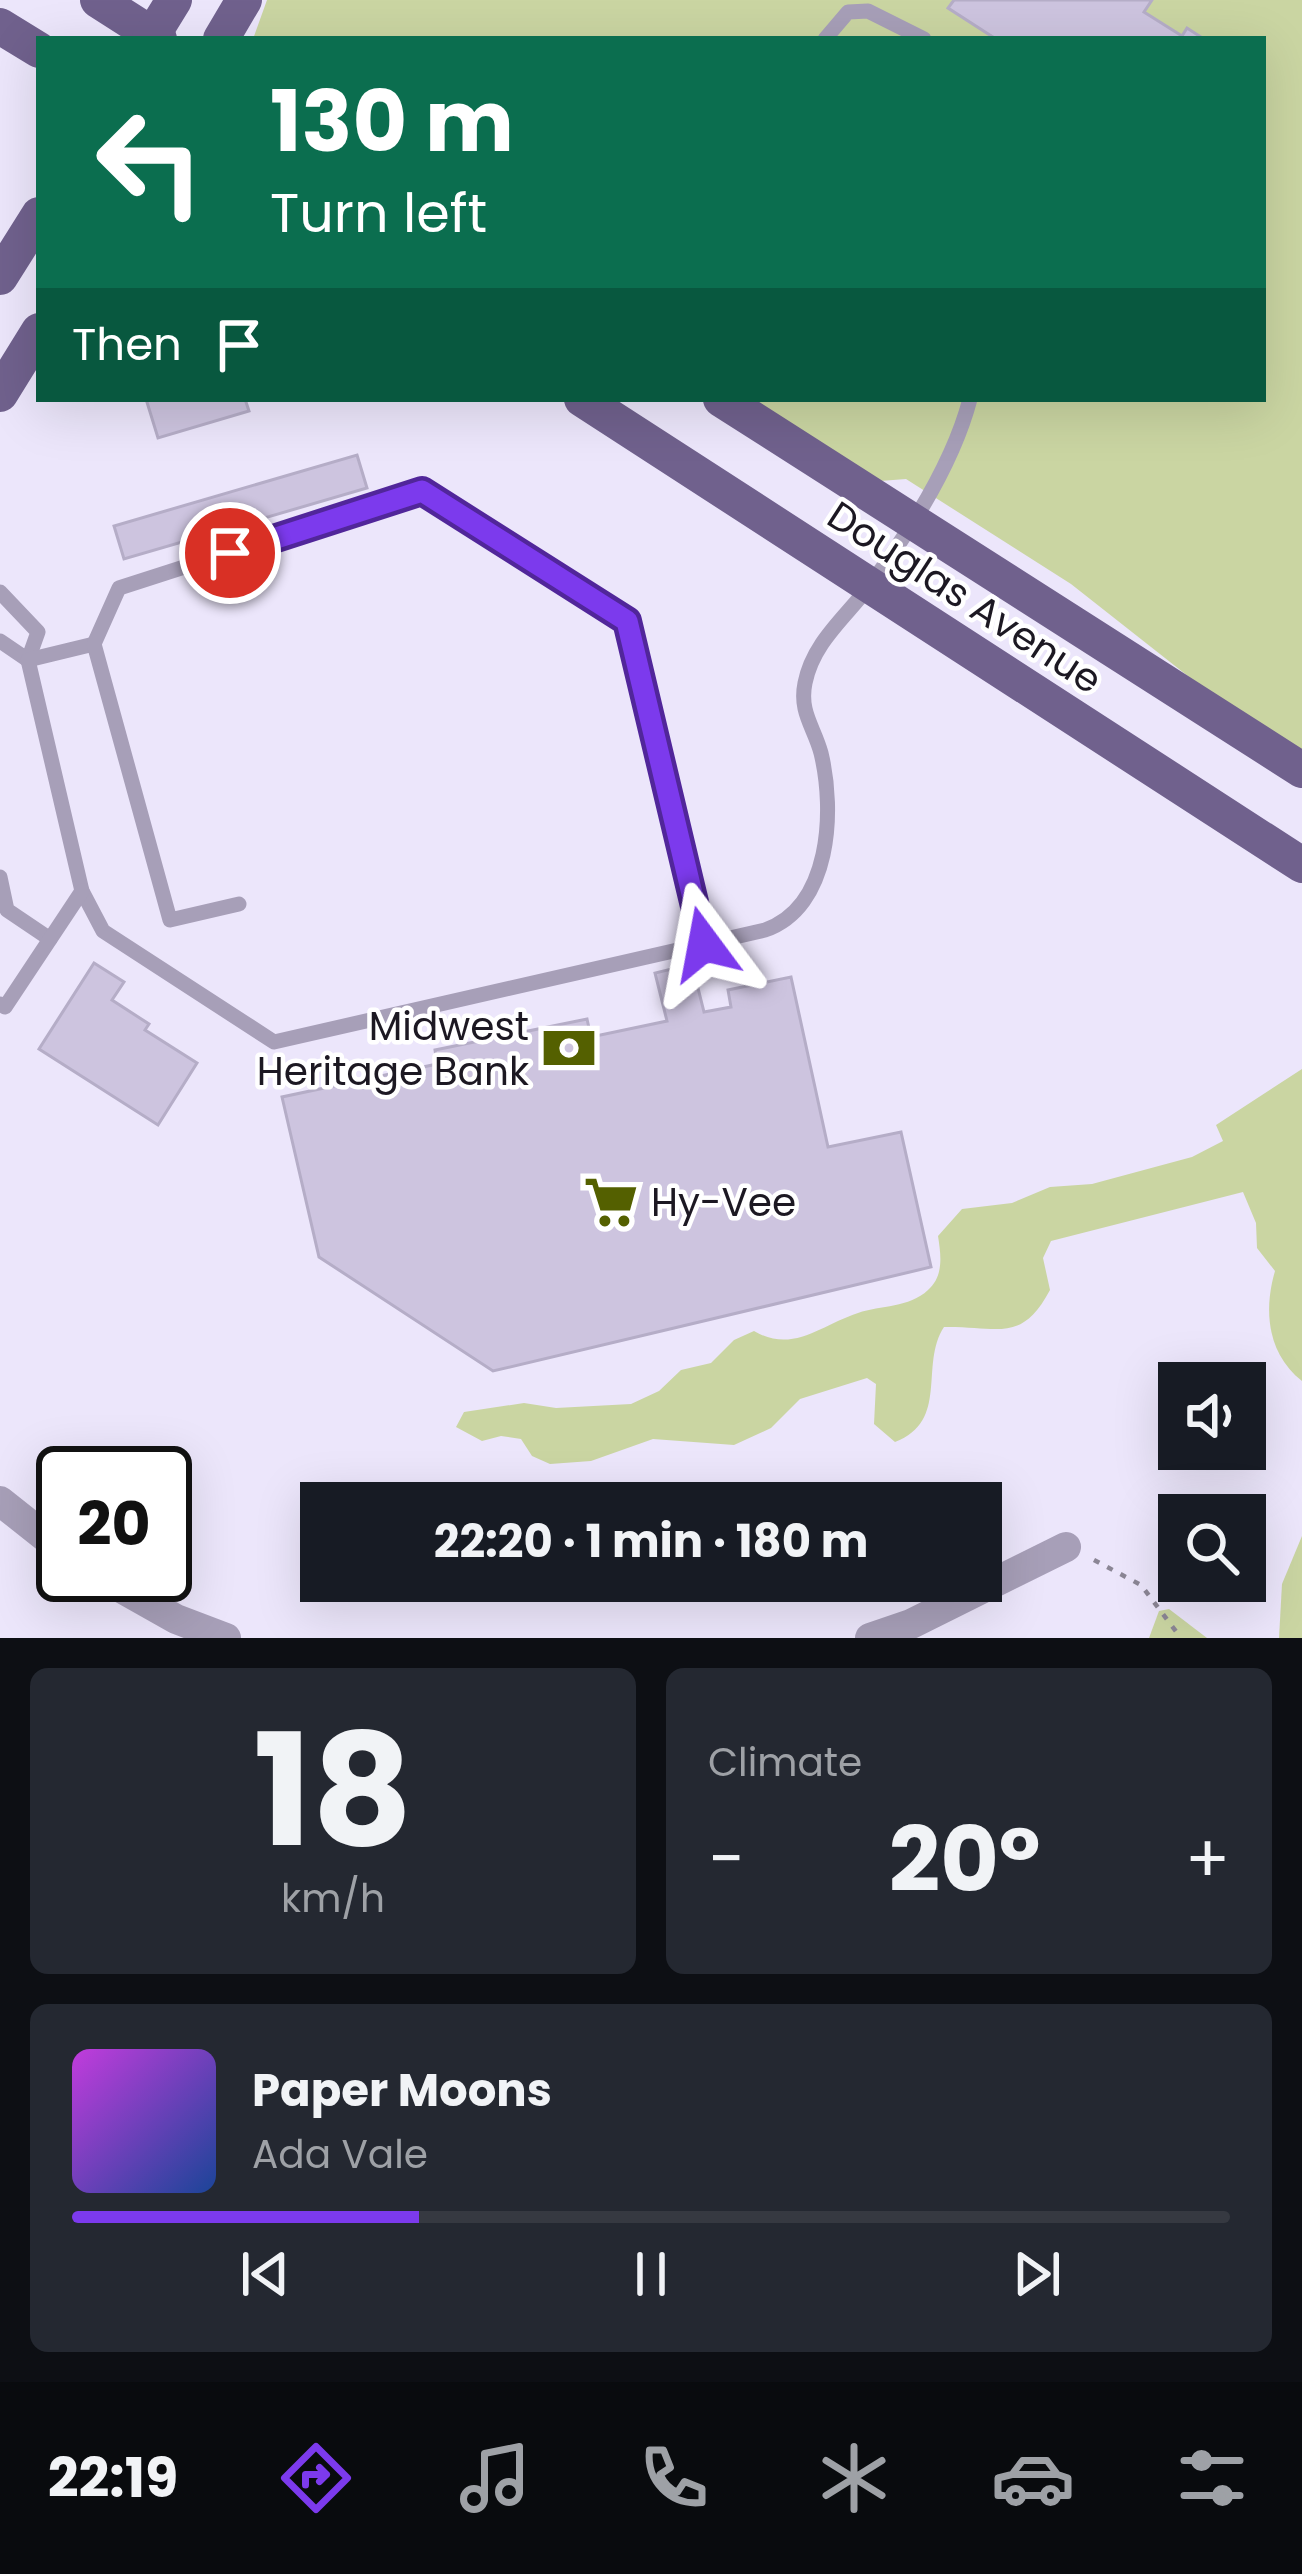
<!DOCTYPE html>
<html lang="en">
<head>
<meta charset="utf-8">
<style>
  :root { --surface:#171b24; --page:#242831; --text:#f1f3f6; --muted:#9ea1a6; --line:#363941; --accent:#7c3aed }
  body { margin:0; font-family:Poppins,sans-serif; background:var(--page); color:var(--text); height:100vh; display:flex; flex-direction:column; font-size:45px; white-space:nowrap }
  * { box-sizing:border-box; margin:0 }
  p { font-size:39px; color:var(--muted) }
  .icon { flex:none; width:66px; height:66px; fill:none; stroke:currentColor; stroke-width:2; stroke-linecap:round; stroke-linejoin:round }
  .map { position:relative; height:1638px; overflow:hidden }
  .details { display:flex; flex-direction:column; gap:30px; padding:30px; background:#0d0f14; flex:1 }
  .details>* { flex:none }
  .banner { position:absolute; left:36px; top:36px; width:1230px; height:366px; border-radius:0px; box-shadow:0 12px 48px #0002; background:#0b6e4f; color:#fff; overflow:hidden }
  .controls { position:absolute; left:1158px; top:1362px; display:grid; gap:24px }
  .controls a { display:grid; place-items:center; width:108px; height:108px; border-radius:0px; background:var(--surface); box-shadow:0 12px 48px #0002; font-size:60px }
  .speed { position:absolute; left:36px; top:1446px; display:flex; gap:24px; font-size:60px; font-weight:700; text-align:center }
  .speed>* { display:grid; place-content:center; width:156px; height:156px; border-radius:50%; background:var(--surface); box-shadow:0 12px 48px #0002; line-height:1 }
  .speed .limit { border:6px solid #111; border-radius:18px; background:#fff; color:#111 }
  .pin { position:absolute; display:grid; place-items:center; width:102px; height:102px; color:#fff; margin:-51px; border:6px solid #fff; border-radius:50%; box-shadow:0 3px 12px #0007 }
  .me { position:absolute; width:132px; margin:-66px; rotate:347deg; stroke-linejoin:round; filter:drop-shadow(0 0 9px #0008) }
  .turn { display:flex; align-items:center; gap:42px; height:252px; padding:0 36px; font-size:54px }
  .turn .icon { width:156px; height:156px; stroke-width:2.5 }
  .turn b { display:block; font-size:84px; line-height:102px }
  .then { display:flex; align-items:center; height:114px; padding:0 36px; background:#0003; gap:24px; font-size:45px }
  .big { font-size:90px; font-weight:700; line-height:1.1 }
  .details .tile { flex:1; display:flex; flex-direction:column; justify-content:center; gap:18px; min-width:0; padding:0 42px; border-radius:18px; background:var(--page) }
  .details .dial { align-items:center; gap:0 }
  .dial b { font-size:156px; line-height:1 }
  .song { display:flex; align-items:center; gap:36px }
  .cover { width:144px; height:144px; border-radius:18px; background:linear-gradient(135deg,hsl(290 70% 55%),hsl(220 70% 35%)) }
  .played { height:12px; border-radius:6px; background:linear-gradient(90deg,var(--accent) 30%,var(--line) 30%) }
  .keys { display:flex; justify-content:space-around; direction:ltr }
  .heat { display:flex; justify-content:space-between; align-items:center; font-size:66px; direction:ltr }
  .details .tiles { flex:1; display:grid; gap:30px; grid-template-columns:1fr 1fr }
  .tile:last-child { grid-column:span 2 }
  .trip { position:absolute; left:300px; top:1482px; width:702px; height:120px; border-radius:0px; background:var(--surface); box-shadow:0 12px 48px #0002; font-weight:700; line-height:120px; text-align:center }
  .tabs { display:flex; height:192px; justify-content:space-around; align-items:center; background:#090b0e; color:var(--muted) }
  .tabs .icon { width:84px; height:84px }
  .tabs .selected { color:var(--accent) }
  .tabs b { font-size:54px; color:var(--text) }
  .map>svg:first-child { display:block }
  .green { fill:#cad5a2 }
  .building { fill:#cdc4df; stroke:#b5adc7; stroke-width:3 }
  .lines { fill:none; stroke-linecap:round; stroke-linejoin:round }
  .path { stroke:#8b8695; stroke-width:4.5; stroke-dasharray:6 9; stroke-linecap:butt }
  .lane { stroke:#a79fb8; stroke-width:15 }
  .street { stroke:#a79fb8; stroke-width:30 }
  .primary { stroke:#70618d; stroke-width:36 }
  .route-casing { stroke:#51269a; stroke-width:30 }
  .route { stroke:#7c3aed; stroke-width:21 }
  .labels { text-anchor:middle; stroke-width:9; stroke-linejoin:round; paint-order:stroke }
  .street-label { font-size:39px; fill:#1c1822; stroke:#fff }
  .poi-label { font-size:39px; fill:#1c1822; stroke:#fff; text-anchor:end }
</style>
</head>
<body>
<div class="map">
<svg width="1302" height="1638" viewBox="0 0 1302 1638">
  <rect width="100%" height="100%" fill="#ece6fb"/>
  <g class="green">
    <polygon points="267,0 1302,0 1302,750 1198,684 1071,584 906,479 880,481 750,399 1263,399 1263,39 253,39"/>
    <path d="M1302,1069V1381C1268,1354 1263,1312 1275,1271L1257,1248L1256,1223L1243,1192L1051,1241L1043,1258L1050,1290C1021,1344 999,1326 944,1327C919,1365 950,1421 895,1442L874,1424L876,1384L867,1378L800,1399L771,1428L734,1445L653,1439L591,1461L550,1464L532,1456L521,1439L501,1436L482,1441L456,1427L464,1412L524,1403L556,1408L631,1404L659,1391L681,1370L711,1363L734,1340L754,1331C793,1354 821,1325 858,1313C881,1305 909,1308 928,1290C944,1276 941,1255 938,1236L962,1209L1012,1203L1050,1187L1092,1184L1192,1157L1223,1141L1216,1125Z"/>
    <polygon points="1302,1536 1302,1638 1279,1638 1282,1584"/>
    <polygon points="1169,1609 1207,1638 1149,1638 1159,1611"/>
  </g>
  <g class="building">
    <polygon points="954,0 1152,0 1144,12 1182,36 1187,28 1204,39 996,39 948,8"/>
    <polygon points="146,399 245,399 249,411 158,438"/>
    <polygon points="357,455 367,488 124,559 114,526"/>
    <polygon points="94,963 124,982 112,1000 149,1024 145,1030 197,1063 158,1125 39,1049"/>
    <polygon points="692,964 704,1012 731,1007 728,990 791,977 828,1147 901,1132 931,1267 493,1371 319,1257 282,1097 437,1064 435,1050 587,1019 591,1037 667,1021 655,973"/>
  </g>
  <g class="lines">
    <g class="path">
      <polyline points="39,114 39,118"/>
      <polyline points="1094,1560 1141,1585 1181,1638"/>
    </g>
    <g class="lane">
      <polyline points="825,39 848,12 868,11 924,39"/>
      <polyline points="0,592 38,632 28,660 0,641"/>
      <path d="M94,644L28,660L82,891L103,931L274,1042L765,930C831,907 835,811 821,753C814,727 799,712 805,683C813,642 846,617 870,585C910,531 953,464 970,399"/>
      <polyline points="0,877 7,910 50,939"/>
      <polyline points="239,904 170,920 94,644 119,588 421,491 627,621 704,944"/>
      <polyline points="0,1004 5,1007 82,891"/>
    </g>
    <g class="street">
      <polyline points="0,1501 63,1551"/>
      <polyline points="98,1575 176,1619 226,1638"/>
      <polyline points="870,1638 911,1624 1066,1547"/>
    </g>
    <g class="primary">
      <polyline points="98,0 159,39"/>
      <polyline points="0,26 39,50"/>
      <polyline points="150,39 174,0"/>
      <polyline points="221,39 244,0"/>
      <polyline points="0,277 39,215"/>
      <polyline points="0,394 39,331"/>
      <polyline points="582,399 1302,865"/>
      <polyline points="721,399 1302,770"/>
    </g>
  </g>
  <g class="lines">
    <defs>
      <polyline id="route" points="230,553 422,491 627,621 704,944"/>
    </defs>
    <use href="#route" class="route-casing"/>
    <use href="#route" class="route"/>
  </g>
  <defs>
    <symbol id="bank-bare" viewBox="-9 -9 18 18"><path d="M-6-4H6V4H-6ZM0-2.3a2.3 2.3 0 1 0 0 4.6a2.3 2.3 0 1 0 0-4.6Z" fill="#546000" stroke="#fff" stroke-width="2.5" paint-order="stroke"/></symbol>
    <symbol id="supermarket-bare" viewBox="-9 -9 18 18"><path d="M-6-5.5h2.5l.6 2H6L4.5 2H-2.5L-4.4-4H-6ZM-1.5 3.2a1.3 1.3 0 1 0 .1 0ZM3 3.2a1.3 1.3 0 1 0 .1 0Z" fill="#546000" stroke="#fff" stroke-width="2.5" paint-order="stroke"/></symbol>
  </defs>
  <g fill-rule="evenodd">
    <use href="#bank-bare" x="531" y="1010" width="76" height="76"/>
    <use href="#supermarket-bare" x="573" y="1164" width="76" height="76"/>
  </g>
  <g class="labels">
    <g class="street-label">
      <text transform="translate(965 597) rotate(33)" y="14">Douglas Avenue</text>
    </g>
    <g class="poi-label">
      <text x="529" y="1040">Midwest<tspan x="529" dy="45">Heritage Bank</tspan></text>
      <text x="651" y="1216" text-anchor="start">Hy-Vee</text>
    </g>
  </g>
</svg>
<div class="controls">
<a><svg class="icon" aria-label="sound" viewBox="0 0 24 24"><path d="M4 9h4l5-4v14l-5-4H4zM17 9q2 3 0 6"/></svg></a>
<a><svg class="icon" aria-label="search" viewBox="0 0 24 24"><circle cx="10" cy="10" r="6"/><path d="M15 15l6 6"/></svg></a>
</div>
<div class="speed"><div class="limit">20</div></div>
<div class="pin" style="left:230px;top:553px;background:#d93025"><svg class="icon" aria-label="arrive" viewBox="0 0 24 24"><path d="M6 21V4h12l-3 4 3 4H6"/></svg></div>
<svg class="me" style="left:704px;top:944px" viewBox="-20 -20 40 40"><path d="M0-17L14 15 0 8-14 15z" fill="#7c3aed" stroke="#fff" stroke-width="4"/></svg>
<div class="trip">22:20 · 1 min · 180 m</div>
<div class="banner">
<div class="turn"><svg class="icon" aria-label="left" viewBox="0 0 24 24"><path d="M17 20v-9H6M10 6l-5 5 5 5"/></svg><div><b>130 m</b>Turn left</div></div>
<div class="then">Then<svg class="icon" aria-label="arrive" viewBox="0 0 24 24"><path d="M6 21V4h12l-3 4 3 4H6"/></svg></div>
</div>
</div>
<section class="details">
<div class="tiles">
<div class="tile dial"><b>18</b><p>km/h</p></div>
<div class="tile"><p>Climate</p>
<div class="heat"><a>−</a><b class="big">20°</b><a>+</a></div>
</div>
<div class="tile">
<div class="song"><i class="cover"></i><div><b>Paper Moons</b><p>Ada Vale</p></div></div>
<div class="played"></div>
<div class="keys"><svg class="icon" aria-label="previous" viewBox="0 0 24 24"><path d="M18 5L8 12l10 7zM5 5v14"/></svg><svg class="icon" aria-label="pause" viewBox="0 0 24 24"><path d="M8 5v14M16 5v14"/></svg><svg class="icon" aria-label="next" viewBox="0 0 24 24"><path d="M6 5l10 7-10 7zM19 5v14"/></svg></div>
</div>
</div>
</section>
<nav class="tabs">
<b>22:19</b>
<svg class="icon selected" aria-label="directions" viewBox="0 0 24 24"><path d="M12 3l9 9-9 9-9-9zM9 14v-3h6M13 9l2 2-2 2"/></svg>
<svg class="icon" aria-label="music" viewBox="0 0 24 24"><path d="M9 18V5l10-2v13"/><circle cx="6" cy="18" r="3"/><circle cx="16" cy="16" r="3"/></svg>
<svg class="icon" aria-label="phone" viewBox="0 0 24 24"><path d="M5 4h4l2 5-3 2q2 4 5 5l2-3 5 2v4C11 20 4 13 5 4z"/></svg>
<svg class="icon" aria-label="climate" viewBox="0 0 24 24"><path d="M12 3v18M4 7l16 10M4 17L20 7"/></svg>
<svg class="icon" aria-label="car" viewBox="0 0 24 24"><path d="M5 17H2v-5l4-1 3-4h7l3 4 3 1v5h-3M9 17h6M6 11h13"/><circle cx="7" cy="17" r="2"/><circle cx="17" cy="17" r="2"/></svg>
<svg class="icon" aria-label="filters" viewBox="0 0 24 24"><path d="M4 7h16M4 17h16"/><circle cx="9" cy="7" r="2"/><circle cx="15" cy="17" r="2"/></svg>
</nav>
</body>
</html>
